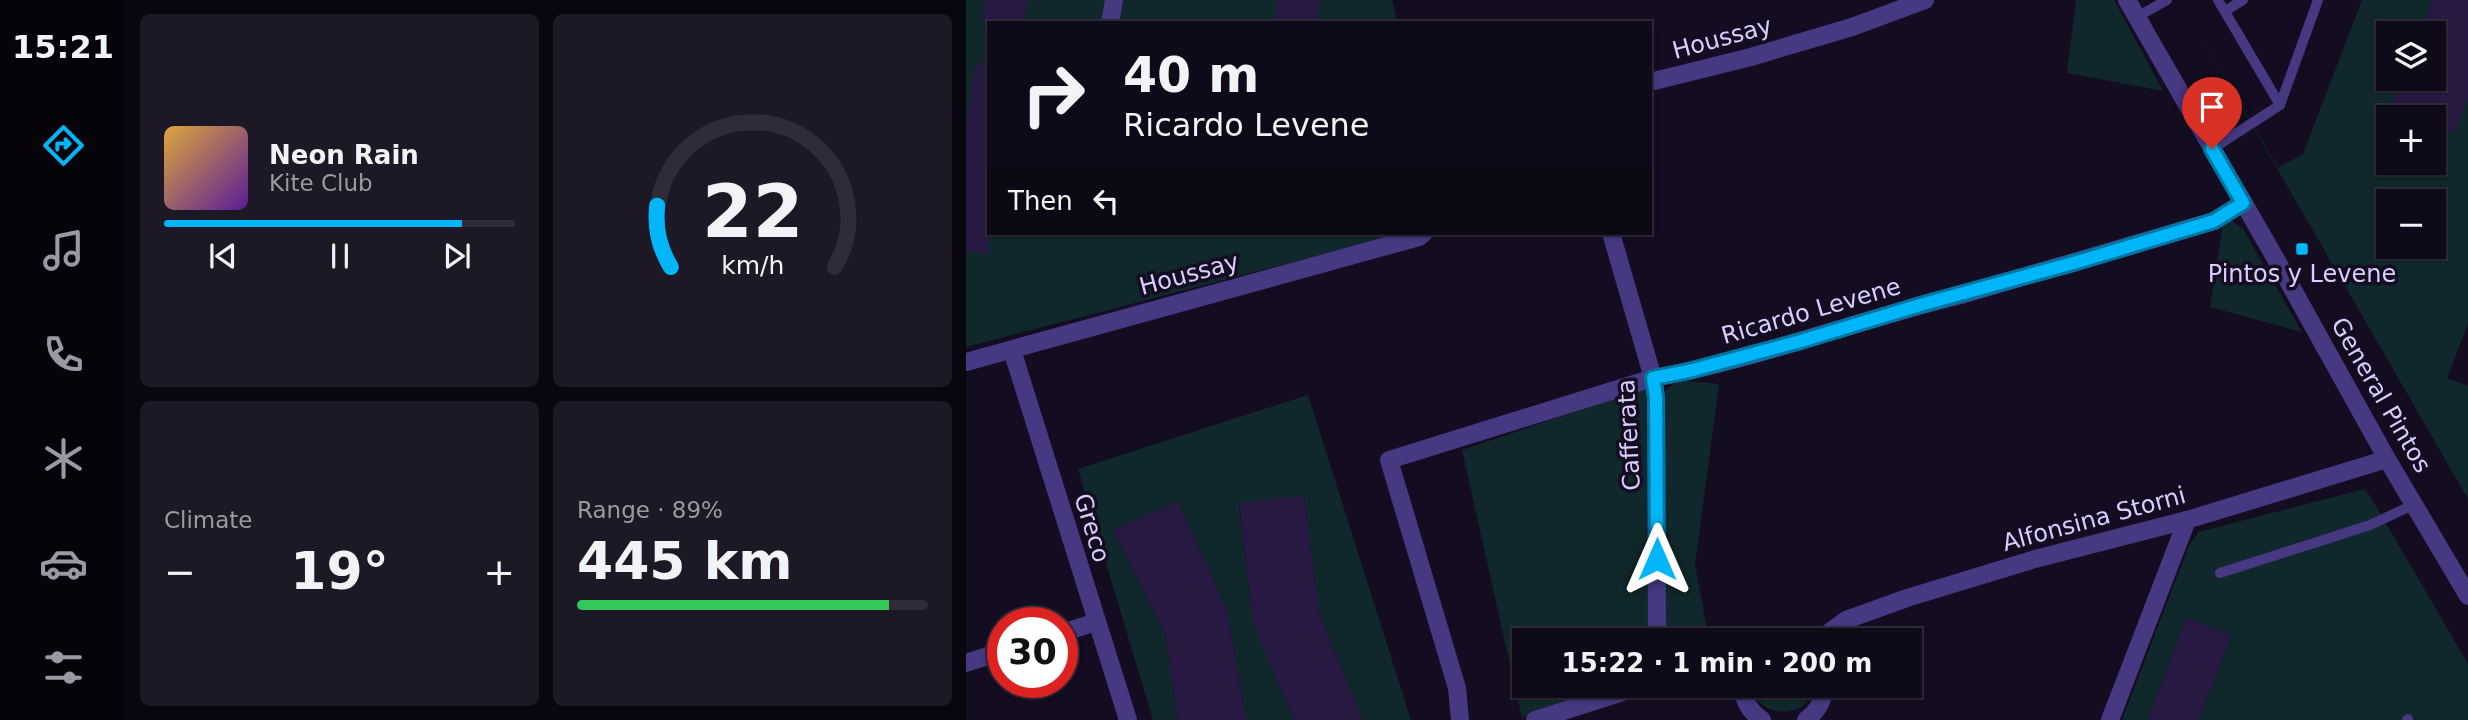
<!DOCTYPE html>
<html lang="en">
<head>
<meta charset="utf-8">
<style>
  :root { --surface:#0f0a19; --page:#1d1826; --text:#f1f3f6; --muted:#9b9aa2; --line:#2f2b38; --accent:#00b6f8 }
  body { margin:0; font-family:"DejaVu Sans",sans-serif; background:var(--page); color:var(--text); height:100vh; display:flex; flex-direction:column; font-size:26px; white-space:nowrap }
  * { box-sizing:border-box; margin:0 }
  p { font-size:23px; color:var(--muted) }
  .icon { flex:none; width:38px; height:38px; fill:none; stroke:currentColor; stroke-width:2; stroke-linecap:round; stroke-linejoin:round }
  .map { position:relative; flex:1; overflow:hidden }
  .side { display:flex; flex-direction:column; gap:14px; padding:14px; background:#08060e; width:840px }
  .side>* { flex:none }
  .guide { position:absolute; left:21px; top:21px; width:665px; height:214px; border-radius:0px; box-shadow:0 2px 5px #0004,0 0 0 2px var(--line); background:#0f0a19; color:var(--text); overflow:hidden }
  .fabs { position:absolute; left:1410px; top:21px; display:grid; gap:14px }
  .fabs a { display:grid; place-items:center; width:70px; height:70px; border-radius:0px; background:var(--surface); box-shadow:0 2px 5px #0004,0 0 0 2px var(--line); font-size:35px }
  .speed { position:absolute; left:21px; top:607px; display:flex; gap:14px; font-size:35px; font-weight:700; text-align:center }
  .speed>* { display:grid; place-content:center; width:91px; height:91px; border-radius:50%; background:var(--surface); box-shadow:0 2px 5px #0004,0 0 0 2px var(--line); line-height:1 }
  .speed .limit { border:10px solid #d22; background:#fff; color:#111 }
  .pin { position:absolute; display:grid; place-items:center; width:60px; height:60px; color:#fff; margin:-72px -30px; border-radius:50% 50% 50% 0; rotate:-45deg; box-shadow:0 0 7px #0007 }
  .pin .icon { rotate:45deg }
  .me { position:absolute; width:77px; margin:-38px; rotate:0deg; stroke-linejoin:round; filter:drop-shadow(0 0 5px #0008) }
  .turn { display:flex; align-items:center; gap:24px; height:147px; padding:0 21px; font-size:32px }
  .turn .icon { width:91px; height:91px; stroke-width:2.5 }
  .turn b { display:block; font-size:49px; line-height:60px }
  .then { display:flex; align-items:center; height:66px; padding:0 21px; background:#0003; gap:14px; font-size:26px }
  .big { font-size:52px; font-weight:700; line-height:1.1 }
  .side .card { flex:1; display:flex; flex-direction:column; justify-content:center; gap:10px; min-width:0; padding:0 24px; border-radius:10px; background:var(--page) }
  .side .dial { align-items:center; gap:0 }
  .dial svg { height:182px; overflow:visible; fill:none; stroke:var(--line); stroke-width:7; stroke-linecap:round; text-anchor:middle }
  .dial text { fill:var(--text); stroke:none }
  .song { display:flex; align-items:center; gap:21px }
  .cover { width:84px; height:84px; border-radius:10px; background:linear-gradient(135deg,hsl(40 70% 55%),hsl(270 70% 35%)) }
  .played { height:7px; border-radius:4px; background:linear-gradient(90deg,var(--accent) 85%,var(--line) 85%) }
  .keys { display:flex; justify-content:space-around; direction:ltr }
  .heat { display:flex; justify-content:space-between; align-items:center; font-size:38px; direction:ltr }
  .charge { height:10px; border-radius:5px; background:linear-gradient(90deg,#34c759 89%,var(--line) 0) }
  .side .tiles { flex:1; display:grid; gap:14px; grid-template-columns:repeat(2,1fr) }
  .trip { position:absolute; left:546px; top:628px; width:410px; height:70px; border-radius:0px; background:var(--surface); box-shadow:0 2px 5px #0004,0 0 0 2px var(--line); font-weight:700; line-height:70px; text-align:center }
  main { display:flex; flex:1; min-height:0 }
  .dock { display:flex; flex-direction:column; width:126px; justify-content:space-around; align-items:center; background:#06040a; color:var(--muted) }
  .dock .icon { width:49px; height:49px }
  .dock .active { color:var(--accent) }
  .dock b { font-size:32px; color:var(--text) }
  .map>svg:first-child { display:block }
  .green { fill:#10282b; fill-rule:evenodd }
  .building { fill:#281942 }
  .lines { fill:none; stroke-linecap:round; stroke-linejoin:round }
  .service { stroke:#463881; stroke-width:10 }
  .minor { stroke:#463881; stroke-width:18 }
  .tertiary { stroke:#463881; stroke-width:18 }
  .route-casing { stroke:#0076a1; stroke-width:18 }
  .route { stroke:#00b6f8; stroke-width:12 }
  .poi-dot { fill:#00b6f8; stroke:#140d21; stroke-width:2.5 }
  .labels { text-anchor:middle; stroke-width:7; stroke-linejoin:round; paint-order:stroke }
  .street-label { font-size:24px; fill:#dbcdff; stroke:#140d21 }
  .poi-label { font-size:24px; fill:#dbcdff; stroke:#140d21 }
</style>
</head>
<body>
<main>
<nav class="dock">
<b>15:21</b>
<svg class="icon active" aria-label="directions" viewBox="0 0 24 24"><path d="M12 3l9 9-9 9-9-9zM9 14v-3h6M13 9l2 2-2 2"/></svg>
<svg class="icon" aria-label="music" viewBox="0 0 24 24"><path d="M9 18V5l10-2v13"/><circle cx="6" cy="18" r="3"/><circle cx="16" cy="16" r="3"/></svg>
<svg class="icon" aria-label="phone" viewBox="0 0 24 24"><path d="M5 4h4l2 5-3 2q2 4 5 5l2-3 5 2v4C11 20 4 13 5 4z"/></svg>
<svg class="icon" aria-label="climate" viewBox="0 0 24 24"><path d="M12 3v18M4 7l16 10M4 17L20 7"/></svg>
<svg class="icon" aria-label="car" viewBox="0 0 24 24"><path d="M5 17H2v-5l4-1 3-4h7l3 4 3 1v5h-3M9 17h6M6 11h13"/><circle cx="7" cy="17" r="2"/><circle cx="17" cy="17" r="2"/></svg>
<svg class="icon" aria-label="filters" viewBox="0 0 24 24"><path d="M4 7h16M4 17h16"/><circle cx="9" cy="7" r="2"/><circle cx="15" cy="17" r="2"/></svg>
</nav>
<section class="side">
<div class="tiles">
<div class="card">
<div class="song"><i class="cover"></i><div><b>Neon Rain</b><p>Kite Club</p></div></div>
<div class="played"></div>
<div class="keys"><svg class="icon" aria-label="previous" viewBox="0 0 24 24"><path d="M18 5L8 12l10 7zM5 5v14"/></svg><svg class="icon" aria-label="pause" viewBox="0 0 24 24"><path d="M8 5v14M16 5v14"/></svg><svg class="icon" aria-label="next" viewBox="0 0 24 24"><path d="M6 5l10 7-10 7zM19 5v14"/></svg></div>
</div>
<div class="card dial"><svg viewBox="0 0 100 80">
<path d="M14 69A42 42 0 1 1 86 69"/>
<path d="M14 69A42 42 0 0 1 8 42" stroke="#00b6f8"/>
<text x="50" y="56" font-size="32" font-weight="700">22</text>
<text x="50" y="72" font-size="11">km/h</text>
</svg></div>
<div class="card"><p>Climate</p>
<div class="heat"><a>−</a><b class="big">19°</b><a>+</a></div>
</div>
<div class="card"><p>Range · 89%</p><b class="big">445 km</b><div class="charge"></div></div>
</div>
</section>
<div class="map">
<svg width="1502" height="720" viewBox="0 0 1502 720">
  <rect width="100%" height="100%" fill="#140d21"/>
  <g class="green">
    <polygon points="0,0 426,0 431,23 23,23 23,233 439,233 0,347"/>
    <polygon points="1110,0 1148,0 1197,91 1101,73"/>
    <path d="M1214,0L1312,168L1337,154L1396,0H1467L1454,33H1423V79H1436L1425,108L1450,117H1423V163H1468V125L1502,97V324L1481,378L1502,386V499ZM1423,201H1468V247H1423Z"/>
    <polygon points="1265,220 1277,229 1336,332 1244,307 1257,223"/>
    <polygon points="713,380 753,384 729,565 743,640 696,640 696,400 699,391"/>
    <polygon points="677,389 684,396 690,640 558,640 558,686 642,686 556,718 496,450"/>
    <polygon points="342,395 445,720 397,720 353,613 338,496 273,504 285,607 304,663 328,720 280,720 262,613 212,501 147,530 199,634 212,720 187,720 112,469"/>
    <polygon points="1398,489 1404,496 1502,664 1502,720 1233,720 1265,635 1220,618 1182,720 1156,720 1224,543 1233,532"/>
    <path d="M783,686H851C841,720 794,720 783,686Z"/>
  </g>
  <g class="building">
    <polygon points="19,0 61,0 57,23 16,23"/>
    <polygon points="312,0 354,0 350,23 308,23"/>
    <polygon points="1467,0 1502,0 1502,97 1489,133 1468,125 1468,117 1450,117 1425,108 1436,79 1468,79 1468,33 1454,33"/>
    <polygon points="10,63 23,64 23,254 0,251 0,127"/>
    <polygon points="338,496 353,613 397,720 328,720 287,623 273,503"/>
    <polygon points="212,501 262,613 280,720 212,720 199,634 147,530"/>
    <polygon points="1220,618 1265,635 1233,720 1182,720"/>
  </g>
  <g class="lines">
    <g class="service">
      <polyline points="1252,0 1314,105"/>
      <polyline points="1259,11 1277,0"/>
      <polyline points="1171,17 1201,0"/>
      <polyline points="1246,149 1314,105 1352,0"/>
      <polyline points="1254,573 1404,525 1449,504"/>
      <polyline points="1441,720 1442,719"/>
    </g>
    <g class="minor">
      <polyline points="144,23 148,0"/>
      <polyline points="684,82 785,57 886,27 959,0"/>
      <polyline points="645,233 687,378 690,397 691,640"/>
      <polyline points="46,350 162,720"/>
      <polyline points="0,362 453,237 458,233"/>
      <polyline points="96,633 130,622"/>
      <polyline points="853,640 880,620 941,598 1069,559 1221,520 1421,459"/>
      <polyline points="0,663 37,651"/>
      <path d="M776,686C778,701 783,711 796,720"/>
      <path d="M494,720L491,688L423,460L687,378C792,359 891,320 995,295L1248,221L1277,203"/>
      <polyline points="569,720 676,686"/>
      <path d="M840,720C852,711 857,701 859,686"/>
      <polyline points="1144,720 1221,520"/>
    </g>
    <polyline class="tertiary" points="1161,0 1311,261 1421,459 1502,596"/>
  </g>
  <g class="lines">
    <defs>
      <polyline id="route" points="691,559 690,397 687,378 723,371 835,341 954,305 1111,262 1248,221 1277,203 1246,149"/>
    </defs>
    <use href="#route" class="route-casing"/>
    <use href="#route" class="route"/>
  </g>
  <rect class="poi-dot" x="1329" y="242" width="14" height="14" rx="3.5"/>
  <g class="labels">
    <g class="street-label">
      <text transform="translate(756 38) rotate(-15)" y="8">Houssay</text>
      <text transform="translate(223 274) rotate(-15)" y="8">Houssay</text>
      <text transform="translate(845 311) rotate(-16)" y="8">Ricardo Levene</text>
      <text transform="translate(1415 395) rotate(60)" y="8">General Pintos</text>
      <text transform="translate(663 435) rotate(-93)" y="8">Cafferata</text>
      <text transform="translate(1128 519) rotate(-15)" y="8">Alfonsina Storni</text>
      <text transform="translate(126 528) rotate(73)" y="8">Greco</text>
    </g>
    <g class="poi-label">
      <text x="1336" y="282">Pintos y Levene</text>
    </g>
  </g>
</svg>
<div class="fabs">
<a><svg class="icon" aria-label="layers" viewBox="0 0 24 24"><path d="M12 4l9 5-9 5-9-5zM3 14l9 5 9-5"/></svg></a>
<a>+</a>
<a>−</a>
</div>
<div class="speed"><div class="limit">30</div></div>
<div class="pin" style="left:1246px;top:149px;background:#d93025"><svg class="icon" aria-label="arrive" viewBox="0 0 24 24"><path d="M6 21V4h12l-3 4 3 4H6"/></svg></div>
<svg class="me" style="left:691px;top:559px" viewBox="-20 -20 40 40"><path d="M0-17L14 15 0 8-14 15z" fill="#00b6f8" stroke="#fff" stroke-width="4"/></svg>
<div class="trip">15:22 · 1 min · 200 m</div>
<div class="guide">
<div class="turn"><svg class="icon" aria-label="right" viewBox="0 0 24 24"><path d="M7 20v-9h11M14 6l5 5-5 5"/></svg><div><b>40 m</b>Ricardo Levene</div></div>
<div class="then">Then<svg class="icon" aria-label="left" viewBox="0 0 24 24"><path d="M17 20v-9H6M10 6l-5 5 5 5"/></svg></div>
</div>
</div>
</main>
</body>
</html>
